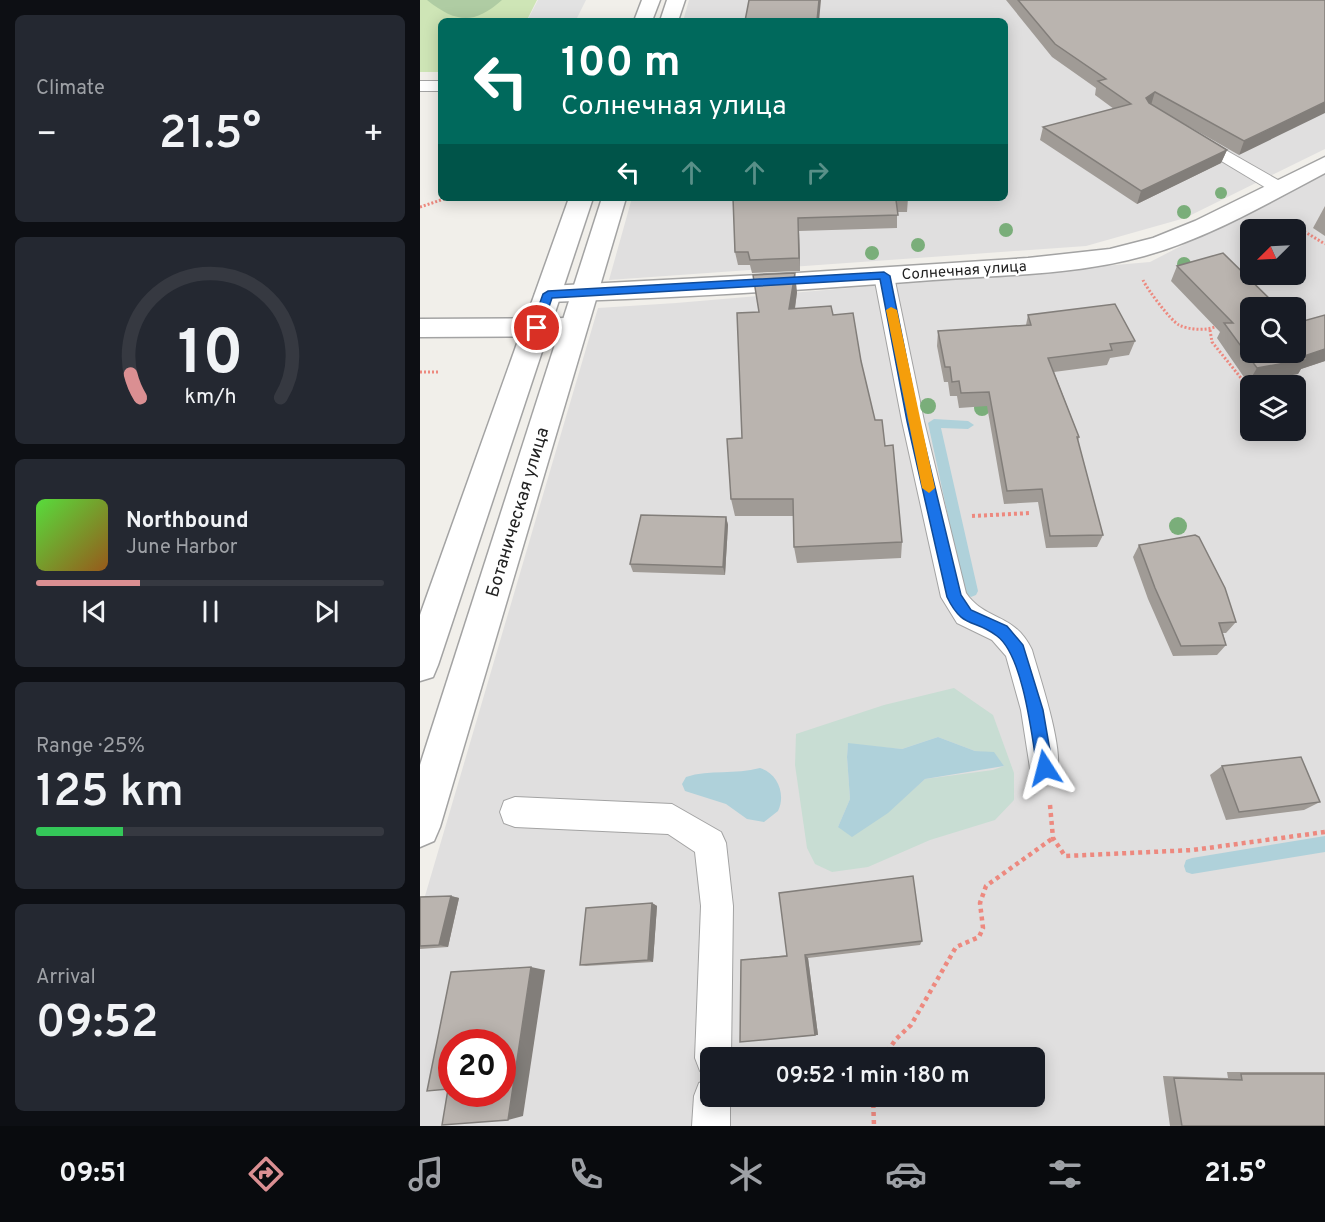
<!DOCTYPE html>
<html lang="en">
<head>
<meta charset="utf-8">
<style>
  :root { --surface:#171b24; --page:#242831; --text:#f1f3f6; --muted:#9ea1a6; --line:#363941; --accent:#da8f92 }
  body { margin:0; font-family:Overpass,sans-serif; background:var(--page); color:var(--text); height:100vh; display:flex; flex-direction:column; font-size:22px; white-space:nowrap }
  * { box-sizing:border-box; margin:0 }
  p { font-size:20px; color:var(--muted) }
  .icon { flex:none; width:33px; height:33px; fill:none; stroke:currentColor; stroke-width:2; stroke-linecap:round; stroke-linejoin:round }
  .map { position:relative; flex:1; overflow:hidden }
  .panel { display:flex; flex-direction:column; gap:15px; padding:15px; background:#0d0f14; width:420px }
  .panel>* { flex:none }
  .hud { position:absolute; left:18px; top:18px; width:570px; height:183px; border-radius:9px; box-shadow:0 3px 15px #0003; background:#00695c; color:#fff; overflow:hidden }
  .needle { width:39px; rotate:246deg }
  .tools { position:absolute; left:820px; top:219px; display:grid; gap:12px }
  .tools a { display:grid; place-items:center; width:66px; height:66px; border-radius:9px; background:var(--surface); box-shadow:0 3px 15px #0003; font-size:30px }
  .speed { position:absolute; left:18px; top:1029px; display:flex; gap:12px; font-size:30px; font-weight:700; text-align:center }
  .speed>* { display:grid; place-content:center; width:78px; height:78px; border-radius:50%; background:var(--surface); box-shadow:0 3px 15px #0003; line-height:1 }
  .speed .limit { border:9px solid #d22; background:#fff; color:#111 }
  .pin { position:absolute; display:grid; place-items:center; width:51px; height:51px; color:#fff; margin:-26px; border:3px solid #fff; border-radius:50%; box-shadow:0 2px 6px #0007 }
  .me { position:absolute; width:66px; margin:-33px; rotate:351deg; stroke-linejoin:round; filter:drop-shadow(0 0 4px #0008) }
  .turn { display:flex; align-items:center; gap:21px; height:126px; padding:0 24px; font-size:27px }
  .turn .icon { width:78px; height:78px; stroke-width:2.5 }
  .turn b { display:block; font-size:42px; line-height:51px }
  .lanes { display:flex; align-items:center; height:57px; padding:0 24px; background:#0003; justify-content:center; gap:30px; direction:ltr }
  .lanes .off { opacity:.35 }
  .big { font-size:45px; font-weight:600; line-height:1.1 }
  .panel .card { flex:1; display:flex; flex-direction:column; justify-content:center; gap:9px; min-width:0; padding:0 21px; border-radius:9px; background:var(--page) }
  .panel .dial { align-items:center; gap:0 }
  .dial svg { height:156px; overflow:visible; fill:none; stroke:var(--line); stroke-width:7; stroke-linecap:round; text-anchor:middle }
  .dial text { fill:var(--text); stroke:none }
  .song { display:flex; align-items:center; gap:18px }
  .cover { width:72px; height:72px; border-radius:9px; background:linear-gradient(135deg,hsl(110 70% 55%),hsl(30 70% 35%)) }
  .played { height:6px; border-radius:3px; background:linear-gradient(90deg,var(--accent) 30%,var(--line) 30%) }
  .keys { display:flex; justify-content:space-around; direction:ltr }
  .heat { display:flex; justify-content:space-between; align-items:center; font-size:33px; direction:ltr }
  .charge { height:9px; border-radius:4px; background:linear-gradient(90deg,#34c759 25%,var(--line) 0) }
  .trip { position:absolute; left:280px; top:1047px; width:345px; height:60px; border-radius:9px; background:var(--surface); box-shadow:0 3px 15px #0003; font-weight:600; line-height:60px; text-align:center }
  .dock { display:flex; height:96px; justify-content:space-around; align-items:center; background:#090b0e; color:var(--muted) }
  .dock .icon { width:42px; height:42px }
  .dock .current { color:var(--accent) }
  .dock b { font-size:27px; color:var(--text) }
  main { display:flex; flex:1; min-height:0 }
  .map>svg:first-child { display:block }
  .residential { fill:#e0dfdf; fill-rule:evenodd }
  .grass { fill:#cee5b6 }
  .forest { fill:#afcca3 }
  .wetland { fill:#c8ddd3; fill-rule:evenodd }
  .parking { fill:#e2e2e2 }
  .water { fill:#afd1da }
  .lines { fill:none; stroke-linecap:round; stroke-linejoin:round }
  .stream { fill:#afd1da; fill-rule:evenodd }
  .service-casing { stroke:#a3a3a3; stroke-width:2 }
  .minor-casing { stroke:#a3a3a3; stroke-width:3 }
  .tertiary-casing { stroke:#a3a3a3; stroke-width:3 }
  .path-far2 { stroke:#ed897f; stroke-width:3; stroke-dasharray:2 2; stroke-linecap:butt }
  .path-far1 { stroke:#ed897f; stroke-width:4; stroke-dasharray:3 3; stroke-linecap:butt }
  .path { stroke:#ed897f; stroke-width:4.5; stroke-dasharray:4 4; stroke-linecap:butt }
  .service { fill:#fff; fill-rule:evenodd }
  .minor { fill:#fff; fill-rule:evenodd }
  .tertiary { fill:#fff; fill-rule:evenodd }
  .tree { fill:#7aae7a }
  .wall { fill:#a09b96 }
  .shaded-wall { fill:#827e7a }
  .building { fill:#bab4af; stroke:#827e7a; stroke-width:1.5; fill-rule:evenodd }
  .route { fill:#1a73e8; stroke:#114b97; stroke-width:1.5 }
  .slow { fill:#f59e0b }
  .labels { text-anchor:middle; stroke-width:4.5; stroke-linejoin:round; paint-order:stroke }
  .far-street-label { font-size:15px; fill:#222; stroke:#fff }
  .street-label { font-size:18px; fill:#222; stroke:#fff }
</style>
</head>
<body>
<main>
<section class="panel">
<div class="card"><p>Climate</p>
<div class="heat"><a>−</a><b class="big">21.5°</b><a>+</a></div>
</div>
<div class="card dial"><svg viewBox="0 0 100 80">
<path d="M14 69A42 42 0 1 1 86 69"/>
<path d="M14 69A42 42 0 0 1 9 57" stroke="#da8f92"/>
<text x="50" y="56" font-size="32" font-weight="700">10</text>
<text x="50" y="72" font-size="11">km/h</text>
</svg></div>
<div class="card">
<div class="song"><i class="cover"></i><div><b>Northbound</b><p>June Harbor</p></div></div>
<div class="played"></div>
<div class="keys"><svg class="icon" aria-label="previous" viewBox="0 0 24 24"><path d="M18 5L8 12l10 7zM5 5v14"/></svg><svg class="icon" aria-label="pause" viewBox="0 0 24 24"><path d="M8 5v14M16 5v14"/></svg><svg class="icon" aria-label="next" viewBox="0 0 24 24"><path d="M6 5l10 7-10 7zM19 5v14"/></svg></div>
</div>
<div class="card"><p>Range · 25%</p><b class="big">125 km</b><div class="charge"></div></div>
<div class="card"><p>Arrival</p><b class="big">09:52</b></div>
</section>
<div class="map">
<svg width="905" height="1126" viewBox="0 0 905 1126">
  <rect width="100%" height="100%" fill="#f1efea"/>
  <g class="residential">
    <polygon points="269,0 905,0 905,149 765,218 666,246 189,280 212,198 585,198 585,21 263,21"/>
    <path d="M905,172V1126H0V913L178,308L256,303L730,262ZM831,230H876V274H831ZM831,308H876V352H831ZM831,386H876V430H831ZM32,1042H82V1094H32ZM291,1058H615V1096H291Z"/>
  </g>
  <polygon class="grass" points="0,0 117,0 107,20 162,20 21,21 21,72 0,72"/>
  <path class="forest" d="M7,0H82C54,25 36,23 7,0Z"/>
  <path class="wetland" d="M534,688L573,715L594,773V800L575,820L510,840L448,867L412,872L395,864L387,848L375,765L376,734L464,705ZM518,737L555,751L574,753L584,766L573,770L505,779L468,812L418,827L430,799L427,757L428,744L482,749Z"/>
  <polygon class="parking" points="118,0 166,0 156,20 108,19"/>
  <g class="water">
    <polygon points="518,737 555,751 574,752 584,766 505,779 468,813 432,837 418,827 430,799 427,757 428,743 482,749"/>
    <path d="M340,768C358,773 366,795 358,811L344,822L327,819L306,804L265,791L262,784L266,777C290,769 315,775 340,768Z"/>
  </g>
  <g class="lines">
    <g class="stream">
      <polygon points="514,419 548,421 554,425 548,429 521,428 558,591 556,595 551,597 546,595 544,591 508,423"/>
      <polygon points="905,836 905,852 772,874 766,872 764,866 766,860 772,858"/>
    </g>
    <defs>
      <g id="service">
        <rect x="0" y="81" width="21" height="10"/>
        <polygon points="774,132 865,184 868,188 865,192 853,192 768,141 766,137"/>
        <path d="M464,270L471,272L474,276L504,421L546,593C566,622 594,612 612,650C620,679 646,753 636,778L625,783L614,778L610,768L601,710L586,656L572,640L537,623L521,597L482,421L454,276L457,272Z"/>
        <polygon points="95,797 252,804 301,832 306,843 313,906 311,1058 291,1058 291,1075 280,1071 275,1058 281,906 275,852 248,834 95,827 84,823 80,812 84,801"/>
        <polygon points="291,1078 291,1096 310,1096 310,1126 272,1126 274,1096 279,1083"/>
      </g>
      <g id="minor">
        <path d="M905,157V173C846,204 789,238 724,256C656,275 583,275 513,280C385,290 256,298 128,302L119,300L115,294L119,288L128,286L377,273L608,258L690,249L733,238L775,221Z"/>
        <polygon points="154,318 163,321 167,327 163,333 154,336 0,337 0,319"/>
      </g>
      <g id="tertiary">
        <polygon points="222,0 240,0 232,21 214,21"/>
        <polygon points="247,0 265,0 258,21 240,21"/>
        <polygon points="149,198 173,198 18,665 13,677 0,681 0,615"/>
        <polygon points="182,198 206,198 20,827 14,841 0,847 0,765"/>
      </g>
    </defs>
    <use href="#service" class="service-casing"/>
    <use href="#minor" class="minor-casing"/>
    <use href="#tertiary" class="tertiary-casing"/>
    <g class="path-far2">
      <polyline points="0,207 27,198"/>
      <polyline points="867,221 905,244"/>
      <path d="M723,280C727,289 751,321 759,325C769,330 788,331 797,326"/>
      <polyline points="790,330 792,342 821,378 831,397"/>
      <polyline points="0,372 20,372"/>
    </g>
    <polyline class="path-far1" points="552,516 611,513"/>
    <g class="path">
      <polyline points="630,805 633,838 645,856 773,850 905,832"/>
      <polyline points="463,1058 476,1039 491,1025 536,947 559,937 563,928 560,903 566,886 633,838"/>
      <polyline points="453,1096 454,1126"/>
    </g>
    <use href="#service" class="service"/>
    <use href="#minor" class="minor"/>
    <use href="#tertiary" class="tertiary"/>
  </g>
  <g class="tree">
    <circle cx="801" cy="193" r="6"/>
    <circle cx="764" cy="212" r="7"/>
    <circle cx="586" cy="230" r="7"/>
    <circle cx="498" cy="245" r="7"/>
    <circle cx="452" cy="253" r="7"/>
    <circle cx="764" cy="264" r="7"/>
    <circle cx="508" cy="406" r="8"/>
    <circle cx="562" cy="408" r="8"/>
    <circle cx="758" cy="526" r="9"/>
  </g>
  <g class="wall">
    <polygon points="586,0 905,0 819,155 747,114 807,150 801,163 717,204 620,140 623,127 694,109 675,95 676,88 632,57"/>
    <polygon points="313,198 488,198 487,212 477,212 477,228 379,231 380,271 332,273 330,265 318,265 315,252"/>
    <polygon points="905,206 905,236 893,228"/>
    <polygon points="803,253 831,352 905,315 905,361 881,369 878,374 828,383 797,338 800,332 751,281 757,266"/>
    <polygon points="333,275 377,292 375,309 413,315 441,361 455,420 465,446 482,542 481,558 377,563 374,547 373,516 315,516 311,499 322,438 339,312"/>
    <polygon points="608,315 715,341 709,355 690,358 687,365 634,372 659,437 658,441 683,535 677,547 626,548 618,502 584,504 567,406 539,408 537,396 530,396 528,382 524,382 517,346 518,331 606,325"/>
    <polygon points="306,517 308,525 305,575 213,572 210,564"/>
    <polygon points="719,545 816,622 806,633 803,633 806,645 797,655 753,656 728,599 713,557"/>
    <polygon points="802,766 900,802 884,810 806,820 790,775"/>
    <polygon points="31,896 39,898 28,947 0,949 0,897"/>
    <polygon points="232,903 237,906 233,962 166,966 160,965"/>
    <polygon points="502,941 500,945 388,958 398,1035 320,1042 321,960"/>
    <polygon points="807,1072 905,1072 905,1126 750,1126 743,1076 808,1078"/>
  </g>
  <g class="shaded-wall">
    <polygon points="399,0 401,0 399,21 397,21"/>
    <polygon points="735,92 731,105 722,112 726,98"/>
    <polygon points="905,102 905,113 819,155 824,141"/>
    <polygon points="807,150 801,163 717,204 721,191"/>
    <polygon points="378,218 379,231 380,271 379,258"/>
    <polygon points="375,273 377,292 372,328 369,309"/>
    <polygon points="905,349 905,361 881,369 878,374 828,383 837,368 884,356"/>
    <polygon points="306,517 308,525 305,575 303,567"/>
    <polygon points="31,896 39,898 28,947 19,945"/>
    <polygon points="232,903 237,906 233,962 228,960"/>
    <polygon points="385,955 388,958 398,1035 395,1035"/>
    <polygon points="111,967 125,970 103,1116 88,1120"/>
  </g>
  <g class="building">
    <polygon points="329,0 399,0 397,21 325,21"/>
    <polygon points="598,0 905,0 905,102 824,141 735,92 726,98 729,103 807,150 721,191 623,127 711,104 678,81 686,79 635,44"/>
    <polygon points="313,198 488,198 488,199 476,200 478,215 378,218 379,258 330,260 328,252 315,252"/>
    <polygon points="803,253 859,308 831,308 831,352 876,352 876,323 905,315 905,349 884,356 887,359 837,368 804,323 813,323 757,266"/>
    <polygon points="375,273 369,309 411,306 413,315 433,313 441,361 455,420 462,420 465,446 473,445 482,542 374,547 373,499 311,499 307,439 322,438 317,313 339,312 333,275"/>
    <polygon points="695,304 715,341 690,344 692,350 628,358 659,437 657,437 683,535 630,536 622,489 587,491 569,392 541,393 539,381 532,382 530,367 525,367 518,331 611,325 608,315"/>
    <polygon points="221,515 306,517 303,567 210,564"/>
    <polygon points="775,535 779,537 805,588 816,622 799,623 806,645 761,646 735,588 719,545"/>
    <polygon points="881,757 900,802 819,812 802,766"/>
    <polygon points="493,876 502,941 385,955 395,1035 320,1042 321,960 367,956 359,893"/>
    <polygon points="31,896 19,945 0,946 0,897"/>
    <polygon points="232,903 228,960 160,965 166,908"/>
    <path d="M111,967L88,1120L22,1125L28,1089L7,1091L31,972ZM32,1042H82V1094H32Z"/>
    <polygon points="821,1074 905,1074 905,1126 762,1126 754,1078 822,1080"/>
  </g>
  <path class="route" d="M464,272L470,276L499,421L541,595L551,610L587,626L603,645L623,710L633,768L631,774L625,776L619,774L617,768C612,736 603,655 577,636C554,618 543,630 527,597L487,421L460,279L132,298L121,330H113L111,328L123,294L128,291Z"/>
  <polygon class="slow" points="471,307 477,310 515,488 509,493 502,488 466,310"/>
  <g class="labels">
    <g class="far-street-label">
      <text transform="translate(544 270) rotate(-4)" y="5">Солнечная улица</text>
    </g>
    <g class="street-label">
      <text transform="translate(97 512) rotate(-73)" y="6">Ботаническая улица</text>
    </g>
  </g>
</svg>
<div class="tools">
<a><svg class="needle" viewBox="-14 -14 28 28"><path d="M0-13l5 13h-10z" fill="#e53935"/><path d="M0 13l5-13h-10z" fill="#9ea1a6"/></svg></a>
<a><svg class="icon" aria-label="search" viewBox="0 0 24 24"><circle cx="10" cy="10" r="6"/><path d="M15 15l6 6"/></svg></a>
<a><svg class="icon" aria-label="layers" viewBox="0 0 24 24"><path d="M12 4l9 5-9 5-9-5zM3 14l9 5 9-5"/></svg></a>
</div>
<div class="speed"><div class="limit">20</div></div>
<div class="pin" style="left:117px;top:328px;background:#d93025"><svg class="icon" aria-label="arrive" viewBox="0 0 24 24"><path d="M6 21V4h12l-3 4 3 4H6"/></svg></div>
<svg class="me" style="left:625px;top:768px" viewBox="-20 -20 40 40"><path d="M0-17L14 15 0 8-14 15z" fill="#1a73e8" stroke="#fff" stroke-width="4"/></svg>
<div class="trip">09:52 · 1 min · 180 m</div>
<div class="hud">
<div class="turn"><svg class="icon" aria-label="left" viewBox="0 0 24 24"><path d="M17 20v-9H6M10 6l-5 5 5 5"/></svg><div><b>100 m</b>Солнечная улица</div></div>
<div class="lanes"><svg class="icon" aria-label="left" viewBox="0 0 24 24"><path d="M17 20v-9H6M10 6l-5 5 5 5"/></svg><svg class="icon off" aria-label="ahead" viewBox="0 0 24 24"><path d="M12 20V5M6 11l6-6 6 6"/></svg><svg class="icon off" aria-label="ahead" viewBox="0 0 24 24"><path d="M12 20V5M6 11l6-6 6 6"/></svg><svg class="icon off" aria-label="right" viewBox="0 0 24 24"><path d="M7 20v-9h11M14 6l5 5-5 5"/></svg></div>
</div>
</div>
</main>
<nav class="dock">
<b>09:51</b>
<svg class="icon current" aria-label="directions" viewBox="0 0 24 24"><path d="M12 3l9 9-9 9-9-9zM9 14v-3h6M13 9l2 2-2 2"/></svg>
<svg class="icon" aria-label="music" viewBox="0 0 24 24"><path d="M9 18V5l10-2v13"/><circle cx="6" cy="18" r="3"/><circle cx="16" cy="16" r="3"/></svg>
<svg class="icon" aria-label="phone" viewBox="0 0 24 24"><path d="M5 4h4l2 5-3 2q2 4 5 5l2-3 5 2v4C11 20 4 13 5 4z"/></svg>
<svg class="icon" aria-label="climate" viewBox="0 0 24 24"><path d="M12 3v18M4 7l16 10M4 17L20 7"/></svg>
<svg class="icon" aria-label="car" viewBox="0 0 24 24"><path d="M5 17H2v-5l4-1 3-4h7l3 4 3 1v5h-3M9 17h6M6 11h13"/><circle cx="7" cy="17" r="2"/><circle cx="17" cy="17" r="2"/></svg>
<svg class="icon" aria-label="filters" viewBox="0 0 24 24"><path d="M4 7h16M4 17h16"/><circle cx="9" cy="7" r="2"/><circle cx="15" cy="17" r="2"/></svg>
<b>21.5°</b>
</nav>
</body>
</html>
